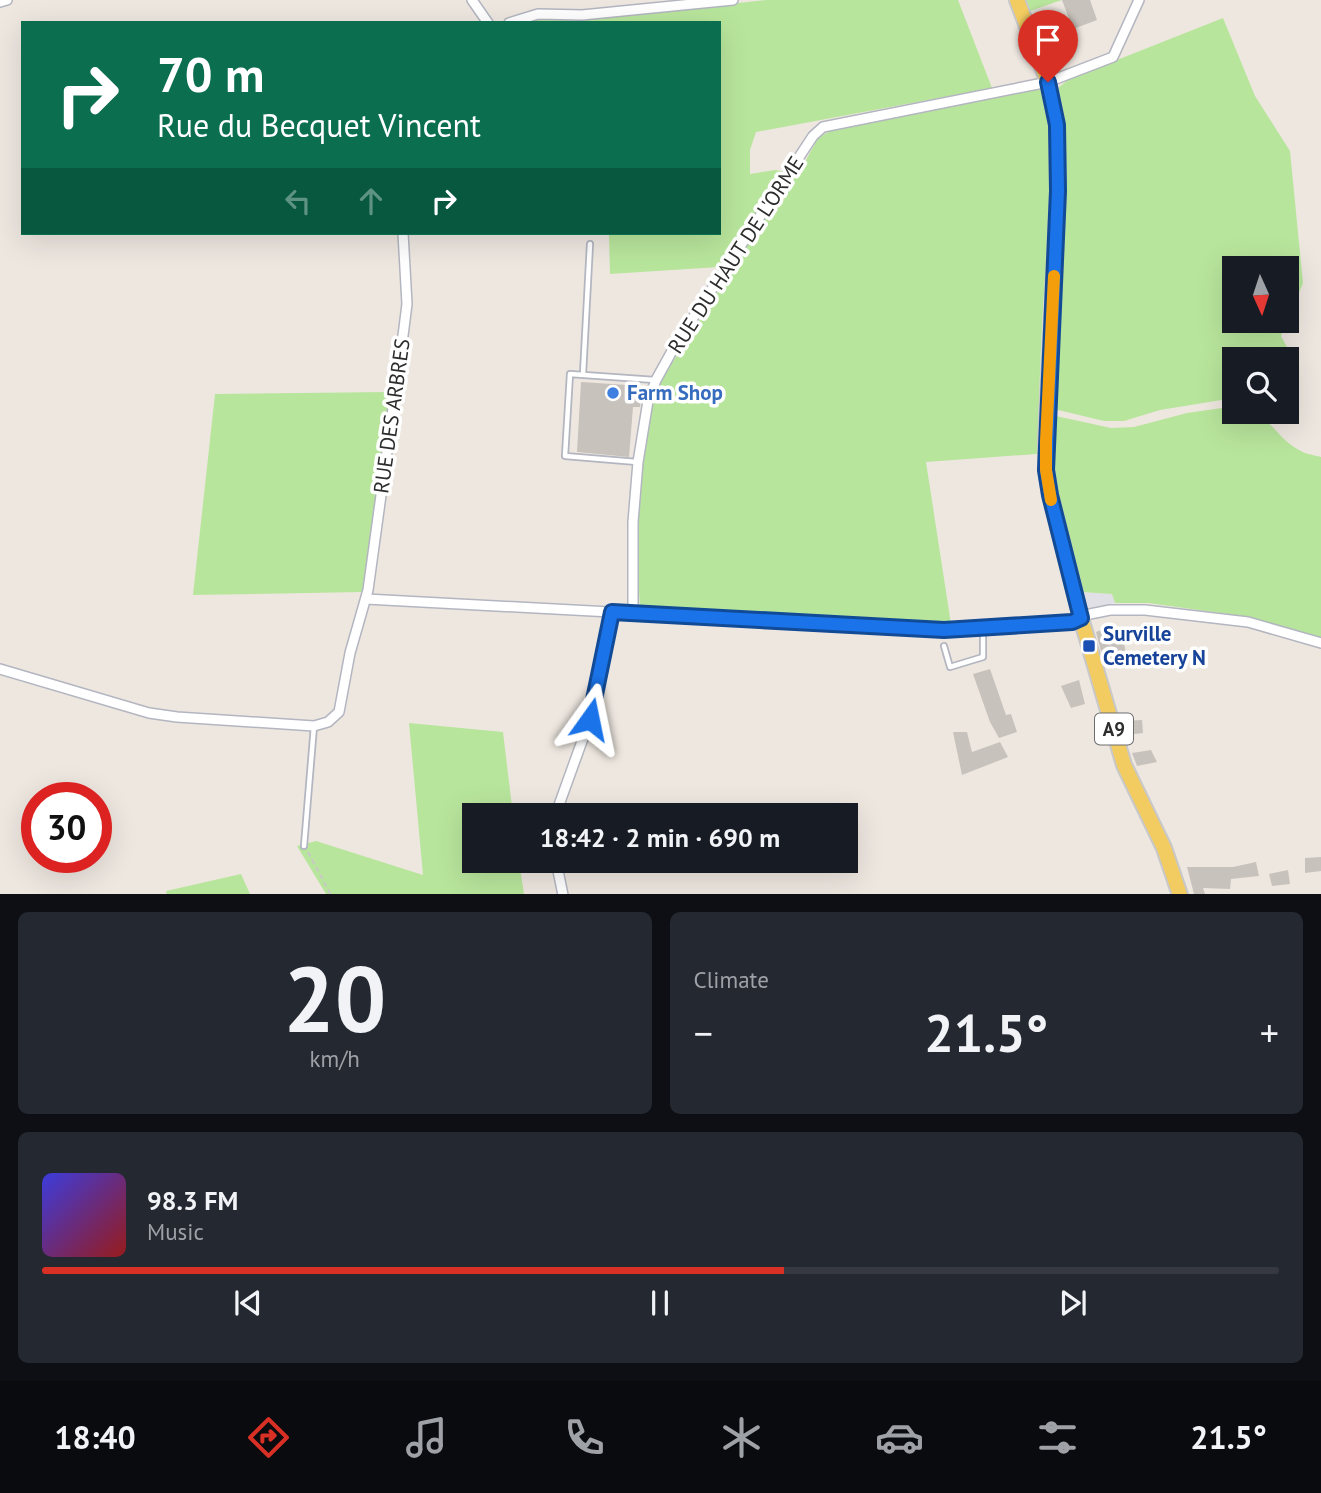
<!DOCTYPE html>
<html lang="en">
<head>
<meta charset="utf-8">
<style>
  :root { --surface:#171b24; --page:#242831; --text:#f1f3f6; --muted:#9ea1a6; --line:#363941; --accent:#d93025 }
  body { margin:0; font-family:"PT Sans",sans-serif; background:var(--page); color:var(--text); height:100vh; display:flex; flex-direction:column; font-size:26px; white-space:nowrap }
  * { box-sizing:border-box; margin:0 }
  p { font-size:23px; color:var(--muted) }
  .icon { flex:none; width:38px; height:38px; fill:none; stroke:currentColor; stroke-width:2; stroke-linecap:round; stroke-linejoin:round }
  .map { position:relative; height:894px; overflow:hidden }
  .side { display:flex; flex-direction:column; gap:18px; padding:18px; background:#0d0f14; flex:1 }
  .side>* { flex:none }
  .hud { position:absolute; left:21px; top:21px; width:700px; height:214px; border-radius:0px; box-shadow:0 7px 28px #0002; background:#0b6e4f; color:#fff; overflow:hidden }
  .needle { width:46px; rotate:177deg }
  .fabs { position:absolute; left:1222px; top:256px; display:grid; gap:14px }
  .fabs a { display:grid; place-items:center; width:77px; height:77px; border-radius:0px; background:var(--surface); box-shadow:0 7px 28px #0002; font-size:35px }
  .speed { position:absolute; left:21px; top:782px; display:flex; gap:14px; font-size:35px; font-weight:700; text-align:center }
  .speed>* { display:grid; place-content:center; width:91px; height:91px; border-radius:50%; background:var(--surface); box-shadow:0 7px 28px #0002; line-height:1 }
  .speed .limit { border:10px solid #d22; background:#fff; color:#111 }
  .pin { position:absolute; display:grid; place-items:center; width:60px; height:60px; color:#fff; margin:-72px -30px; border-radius:50% 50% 50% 0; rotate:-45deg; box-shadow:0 0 7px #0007 }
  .pin .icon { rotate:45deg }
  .me { position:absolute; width:77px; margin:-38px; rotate:12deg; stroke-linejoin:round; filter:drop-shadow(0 0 5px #0008) }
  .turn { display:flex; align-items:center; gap:24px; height:147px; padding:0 21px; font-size:32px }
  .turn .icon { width:91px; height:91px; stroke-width:2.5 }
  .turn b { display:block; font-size:49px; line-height:60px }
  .lanes { display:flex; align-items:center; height:66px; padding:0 21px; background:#0003; justify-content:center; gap:35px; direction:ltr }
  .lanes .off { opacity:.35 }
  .big { font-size:52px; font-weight:600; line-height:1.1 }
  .side .widget { flex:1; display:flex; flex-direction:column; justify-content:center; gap:10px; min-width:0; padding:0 24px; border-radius:10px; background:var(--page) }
  .side .dial { align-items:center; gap:0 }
  .dial b { font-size:91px; line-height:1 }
  .song { display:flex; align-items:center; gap:21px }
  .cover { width:84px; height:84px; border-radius:10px; background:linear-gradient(135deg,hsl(240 70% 55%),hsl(0 70% 35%)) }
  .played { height:7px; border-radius:4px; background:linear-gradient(90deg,var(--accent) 60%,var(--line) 60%) }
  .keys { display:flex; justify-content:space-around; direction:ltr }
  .heat { display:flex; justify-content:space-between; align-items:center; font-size:38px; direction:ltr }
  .side .tiles { flex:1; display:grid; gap:18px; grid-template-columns:1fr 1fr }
  .widget:last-child { grid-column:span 2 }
  .trip { position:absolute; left:462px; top:803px; width:396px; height:70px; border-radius:0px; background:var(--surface); box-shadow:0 7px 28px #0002; font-weight:600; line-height:70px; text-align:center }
  .menu { display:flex; height:112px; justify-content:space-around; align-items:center; background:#090b0e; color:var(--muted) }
  .menu .icon { width:49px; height:49px }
  .menu .current { color:var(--accent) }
  .menu b { font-size:32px; color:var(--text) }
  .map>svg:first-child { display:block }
  .industrial { fill:#e2e0e7 }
  .green { fill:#b8e59c; fill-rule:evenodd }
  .building { fill:#c7c2bb }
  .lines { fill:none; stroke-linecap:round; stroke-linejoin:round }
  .lane-casing { stroke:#b3b6c0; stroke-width:8 }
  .street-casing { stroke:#b3b6c0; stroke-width:12 }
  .primary-casing { stroke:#c8c8c8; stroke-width:18 }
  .path { stroke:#c8c8c8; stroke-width:2; stroke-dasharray:5 3.5; stroke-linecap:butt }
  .lane { stroke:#fff; stroke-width:4.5 }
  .street { stroke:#fff; stroke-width:9 }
  .primary { stroke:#f2cb61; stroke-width:14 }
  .route-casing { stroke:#114b97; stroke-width:18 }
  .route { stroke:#1a73e8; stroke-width:12 }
  .slow { stroke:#f59e0b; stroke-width:12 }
  .shop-dot { fill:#3f7fe0; stroke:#fff; stroke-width:2.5 }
  .transit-dot { fill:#1a4fb4; stroke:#fff; stroke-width:2.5 }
  .labels { text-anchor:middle; stroke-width:7; stroke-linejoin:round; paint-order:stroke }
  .shield { fill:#fff; stroke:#6c6c6c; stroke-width:2 }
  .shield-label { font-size:19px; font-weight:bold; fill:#2d2d2d }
  .street-label { font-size:21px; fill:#2d2d2d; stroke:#fff }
  .shop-label { font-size:21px; font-weight:bold; fill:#366cbe; stroke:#fff; text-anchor:start }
  .transit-label { font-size:21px; font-weight:bold; fill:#164399; stroke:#fff; text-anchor:start }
</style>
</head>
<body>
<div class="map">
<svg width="1321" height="895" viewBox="0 0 1321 895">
  <rect width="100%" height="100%" fill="#eee7e0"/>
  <polygon class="industrial" points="1082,592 1113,594 1115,603 1090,608 1084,604"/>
  <g class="green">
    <polygon points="766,0 958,0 992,88 756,132 750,150 750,174 775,170 786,172 719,267 610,274 609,233 719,233 719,23 520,23 538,18 580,20"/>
    <polygon points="1025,0 1062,0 1030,11"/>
    <path d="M1223,18L1255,96L1290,151L1303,283L1281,336L1297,365L1291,417L1274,414L1269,411H1286V359H1234V398L1160,410L1124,421H1104L1058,410L1054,405L1065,159L1058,88L1069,79ZM1234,268H1286V320H1234Z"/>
    <path d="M1038,87C1061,109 1045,271 1043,309C1040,357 1039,405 1037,454L926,462L951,624H907L640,608C636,542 634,473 652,408C655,398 660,388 663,377L773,206L800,171L818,138L835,128Z"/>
    <polygon points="390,392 363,592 193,595 215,394"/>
    <path d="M1229,407L1234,408V411C1273,411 1271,435 1299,450C1305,454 1314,455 1321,457V639L1235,615L1148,603H1115L1112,594L1082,592L1056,497L1051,460L1056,416L1111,428L1134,427L1187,413Z"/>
    <polygon points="409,723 503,732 513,815 474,816 474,861 519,861 524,894 326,894 297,846 316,841 423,875"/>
    <polygon points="241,874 250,894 167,895 166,891"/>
  </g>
  <g class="building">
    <polygon points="1062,0 1090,0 1097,20 1073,29"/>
    <polygon points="581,382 643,386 640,407 633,407 629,457 577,452"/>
    <polygon points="1109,627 1112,637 1123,637 1127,661 1104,663 1096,632"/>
    <polygon points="990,669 1006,715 1011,714 1017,732 999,738 990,722 973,674"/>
    <polygon points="1079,680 1085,704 1071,708 1061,686"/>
    <polygon points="1142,720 1143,733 1125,735 1121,721"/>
    <polygon points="953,732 967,732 972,752 1000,742 1008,757 962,775"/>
    <polygon points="1151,750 1157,762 1137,766 1132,753"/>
    <polygon points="1321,857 1321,871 1305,873 1305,858"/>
    <polygon points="1256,862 1259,876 1231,879 1230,889 1203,888 1205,894 1194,894 1187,867 1233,867"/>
    <polygon points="1288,870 1290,884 1272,886 1269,874"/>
  </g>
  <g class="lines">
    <defs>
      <g id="lane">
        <polyline points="583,374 590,244"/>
        <polyline points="637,462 565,456 570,374 655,380"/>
        <polyline points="944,646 950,667 983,657 983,628"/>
        <polyline points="304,846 314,726"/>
      </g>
      <g id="street">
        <polyline points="472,0 488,23"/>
        <polyline points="0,2 7,0"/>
        <polyline points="509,23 538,14 582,15 733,0"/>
        <polyline points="366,599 944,630 1072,622 1090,614 1110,610 1145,610 1248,622 1321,643"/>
        <polyline points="633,613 633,522 638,462 648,401 656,380 677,342 813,136 823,127 1048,82 1113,57 1139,0"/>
        <polyline points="0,669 149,713 177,717 314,726 328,722 339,712 350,653 368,590 404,328 407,304 403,233"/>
        <polyline points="555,816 590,719 613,612"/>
        <polyline points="556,861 563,895"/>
      </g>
      <polyline id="primary" points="1017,0 1048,82 1057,125 1058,191 1046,441 1046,470 1050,495 1081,618 1124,765 1164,848 1180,895"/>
    </defs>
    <use href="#lane" class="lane-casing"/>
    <use href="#street" class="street-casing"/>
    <use href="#primary" class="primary-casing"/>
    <polyline class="path" points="308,852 331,895"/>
    <use href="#lane" class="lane"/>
    <use href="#street" class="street"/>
    <use href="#primary" class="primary"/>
  </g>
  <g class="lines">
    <defs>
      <polyline id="route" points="590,719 612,612 944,630 1072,622 1081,618 1050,495 1046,470 1058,191 1057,125 1048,82"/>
    </defs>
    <use href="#route" class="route-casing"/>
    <use href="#route" class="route"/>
    <polyline class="slow" points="1051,500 1046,470 1046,441 1054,276"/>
  </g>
  <circle class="shop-dot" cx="613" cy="393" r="7"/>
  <rect class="transit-dot" x="1082" y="639" width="14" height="14" rx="3.5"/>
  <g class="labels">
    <rect class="shield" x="1095" y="713.5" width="38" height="31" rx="5"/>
    <g class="shield-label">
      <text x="1114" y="736">A9</text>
    </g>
    <g class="street-label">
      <text transform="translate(736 255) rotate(-57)" y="7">RUE DU HAUT DE L'ORME</text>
      <text transform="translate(392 416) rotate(-82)" y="7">RUE DES ARBRES</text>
    </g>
    <g class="shop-label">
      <text x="627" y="400">Farm Shop</text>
    </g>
    <g class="transit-label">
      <text x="1103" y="641">Surville<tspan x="1103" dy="24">Cemetery N</tspan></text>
    </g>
  </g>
</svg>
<div class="fabs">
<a><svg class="needle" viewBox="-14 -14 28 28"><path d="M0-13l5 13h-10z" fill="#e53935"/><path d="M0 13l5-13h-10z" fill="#9ea1a6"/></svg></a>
<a><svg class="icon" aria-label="search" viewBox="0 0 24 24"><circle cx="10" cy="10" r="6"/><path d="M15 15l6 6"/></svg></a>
</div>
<div class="speed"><div class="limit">30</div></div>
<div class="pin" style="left:1048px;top:82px;background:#d93025"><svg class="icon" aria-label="arrive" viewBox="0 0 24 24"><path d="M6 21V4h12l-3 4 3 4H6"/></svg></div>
<svg class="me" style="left:590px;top:719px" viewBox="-20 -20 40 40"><path d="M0-17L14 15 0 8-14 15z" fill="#1a73e8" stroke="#fff" stroke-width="4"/></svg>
<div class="trip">18:42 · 2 min · 690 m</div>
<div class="hud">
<div class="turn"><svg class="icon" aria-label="right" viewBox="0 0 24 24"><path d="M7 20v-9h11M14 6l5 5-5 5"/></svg><div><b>70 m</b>Rue du Becquet Vincent</div></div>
<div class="lanes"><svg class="icon off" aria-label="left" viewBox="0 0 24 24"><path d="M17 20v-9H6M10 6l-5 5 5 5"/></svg><svg class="icon off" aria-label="ahead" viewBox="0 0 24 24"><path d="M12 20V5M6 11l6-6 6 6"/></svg><svg class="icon" aria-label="right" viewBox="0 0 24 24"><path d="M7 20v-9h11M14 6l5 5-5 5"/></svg></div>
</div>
</div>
<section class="side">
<div class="tiles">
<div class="widget dial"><b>20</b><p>km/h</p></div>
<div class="widget"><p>Climate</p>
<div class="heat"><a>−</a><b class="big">21.5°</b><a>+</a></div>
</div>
<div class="widget">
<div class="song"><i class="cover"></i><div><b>98.3 FM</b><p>Music</p></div></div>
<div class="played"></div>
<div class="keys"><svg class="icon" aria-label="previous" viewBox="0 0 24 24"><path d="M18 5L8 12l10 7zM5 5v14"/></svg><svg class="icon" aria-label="pause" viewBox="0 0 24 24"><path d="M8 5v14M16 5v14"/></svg><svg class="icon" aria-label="next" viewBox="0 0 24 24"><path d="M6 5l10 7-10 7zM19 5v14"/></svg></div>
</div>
</div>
</section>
<nav class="menu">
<b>18:40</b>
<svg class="icon current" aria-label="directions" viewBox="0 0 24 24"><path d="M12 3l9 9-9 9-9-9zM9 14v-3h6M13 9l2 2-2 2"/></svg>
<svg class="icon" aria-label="music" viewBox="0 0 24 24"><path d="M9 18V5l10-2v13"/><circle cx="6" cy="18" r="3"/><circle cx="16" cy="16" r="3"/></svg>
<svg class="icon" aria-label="phone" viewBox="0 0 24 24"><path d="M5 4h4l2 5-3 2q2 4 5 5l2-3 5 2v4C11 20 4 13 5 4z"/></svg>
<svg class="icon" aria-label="climate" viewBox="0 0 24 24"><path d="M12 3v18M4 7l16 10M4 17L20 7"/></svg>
<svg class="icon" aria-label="car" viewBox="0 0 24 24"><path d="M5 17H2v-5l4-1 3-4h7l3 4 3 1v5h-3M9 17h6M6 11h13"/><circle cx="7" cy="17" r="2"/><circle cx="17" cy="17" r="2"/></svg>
<svg class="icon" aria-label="filters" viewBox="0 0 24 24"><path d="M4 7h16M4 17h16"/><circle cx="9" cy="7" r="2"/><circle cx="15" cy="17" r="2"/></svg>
<b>21.5°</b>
</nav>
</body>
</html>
